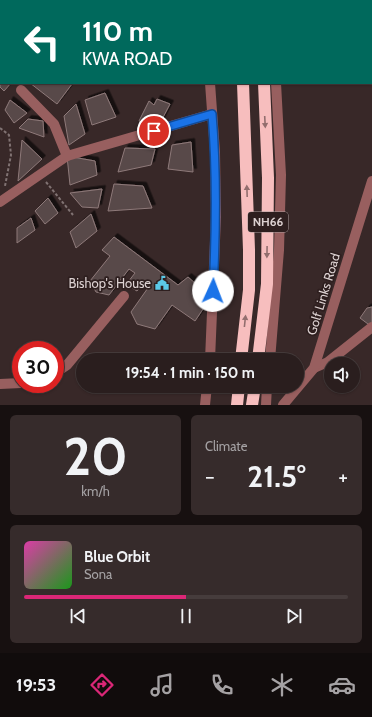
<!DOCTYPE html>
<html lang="en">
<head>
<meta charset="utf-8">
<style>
  :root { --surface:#2a1e1e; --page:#362b2b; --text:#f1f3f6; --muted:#a5a2a4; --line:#463c3c; --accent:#db2777 }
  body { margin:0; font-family:Cabin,sans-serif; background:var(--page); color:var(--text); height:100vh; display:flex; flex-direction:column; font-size:15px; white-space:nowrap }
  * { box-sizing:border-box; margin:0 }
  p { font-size:13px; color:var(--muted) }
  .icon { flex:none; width:22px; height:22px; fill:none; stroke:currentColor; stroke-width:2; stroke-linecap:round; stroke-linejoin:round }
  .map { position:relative; height:405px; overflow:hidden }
  .side { display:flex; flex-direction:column; gap:10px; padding:10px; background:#171010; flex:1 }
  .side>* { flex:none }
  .hud { position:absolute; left:0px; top:0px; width:372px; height:84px; box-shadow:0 1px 3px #0004,0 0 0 1px var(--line); background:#00695c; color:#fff; overflow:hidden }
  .controls { position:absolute; left:324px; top:357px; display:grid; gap:8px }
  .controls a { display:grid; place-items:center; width:36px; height:36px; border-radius:50%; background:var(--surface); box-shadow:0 1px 3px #0004,0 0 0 1px var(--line); font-size:20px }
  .speed { position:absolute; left:12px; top:341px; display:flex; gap:8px; font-size:20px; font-weight:700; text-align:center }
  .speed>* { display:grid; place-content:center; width:52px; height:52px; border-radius:50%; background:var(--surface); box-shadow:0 1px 3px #0004,0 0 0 1px var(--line); line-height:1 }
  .speed .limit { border:6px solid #d22; background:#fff; color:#111 }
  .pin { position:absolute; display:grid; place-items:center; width:34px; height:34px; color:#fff; margin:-17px; border:2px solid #fff; border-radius:50%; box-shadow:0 1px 4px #0007 }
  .me { position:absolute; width:44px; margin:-22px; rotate:2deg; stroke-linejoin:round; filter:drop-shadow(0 0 3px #0008) }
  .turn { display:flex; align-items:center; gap:14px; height:84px; padding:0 16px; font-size:18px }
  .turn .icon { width:52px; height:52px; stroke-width:2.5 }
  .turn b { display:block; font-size:28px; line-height:34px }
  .big { font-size:30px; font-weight:800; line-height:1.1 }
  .side .tile { flex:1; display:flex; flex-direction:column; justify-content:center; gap:6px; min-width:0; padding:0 14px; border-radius:6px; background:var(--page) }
  .side .dial { align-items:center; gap:0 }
  .dial b { font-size:52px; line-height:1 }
  .song { display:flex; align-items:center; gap:12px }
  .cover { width:48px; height:48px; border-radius:6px; background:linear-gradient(135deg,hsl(320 70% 55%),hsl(120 70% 35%)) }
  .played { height:4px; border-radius:2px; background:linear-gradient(90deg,var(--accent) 50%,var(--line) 50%) }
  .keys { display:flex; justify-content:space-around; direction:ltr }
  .heat { display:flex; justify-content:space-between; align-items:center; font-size:22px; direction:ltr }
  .side .tiles { flex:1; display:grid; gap:10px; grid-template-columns:1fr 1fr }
  .tile:last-child { grid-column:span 2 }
  .trip { position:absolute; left:76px; top:353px; width:228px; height:40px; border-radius:20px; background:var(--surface); box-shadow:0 1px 3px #0004,0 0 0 1px var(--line); font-weight:800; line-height:40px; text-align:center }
  .menu { display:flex; height:64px; justify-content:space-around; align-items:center; background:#110c0c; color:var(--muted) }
  .menu .icon { width:28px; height:28px }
  .menu .active { color:var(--accent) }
  .menu b { font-size:18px; color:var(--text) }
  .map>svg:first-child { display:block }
  .building { fill:#594848; stroke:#8e7a7a; filter:url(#shadow) }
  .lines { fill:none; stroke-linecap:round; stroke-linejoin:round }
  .path { stroke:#817373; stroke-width:2; stroke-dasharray:3 2; stroke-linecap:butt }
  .minor { stroke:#985f5f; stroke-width:10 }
  .highway { stroke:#f7bebe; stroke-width:12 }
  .oneway { fill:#926e6e }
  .route-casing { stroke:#114b97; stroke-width:10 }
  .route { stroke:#1a73e8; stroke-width:7 }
  .labels { text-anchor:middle; stroke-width:3.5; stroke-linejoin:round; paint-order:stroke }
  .shield { fill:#2e1f1f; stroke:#a89c9c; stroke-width:1 }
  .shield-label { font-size:12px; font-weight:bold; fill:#ddd2d2 }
  .poi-label { font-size:13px; fill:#ddd2d2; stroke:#2e1f1f; text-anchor:end }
  .street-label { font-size:13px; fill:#ddd2d2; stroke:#2e1f1f }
</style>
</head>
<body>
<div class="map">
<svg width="372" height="405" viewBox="0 0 372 405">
  <defs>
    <filter id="shadow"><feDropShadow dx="3.5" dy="-3.5" stdDeviation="0" flood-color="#0009"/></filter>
  </defs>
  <rect width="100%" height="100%" fill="#382828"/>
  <g class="building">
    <polygon points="0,44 1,83 11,83 4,91 0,87"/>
    <polygon points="30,83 71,83 72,84 57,104"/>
    <polygon points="105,93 116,117 92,125 85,100"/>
    <polygon points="157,99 170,104 157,129 139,121 149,101 154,105"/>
    <polygon points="10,100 27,113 14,123 5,110"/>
    <polygon points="76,104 85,134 69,145 64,116"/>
    <polygon points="28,119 43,121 44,137 19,128"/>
    <polygon points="22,140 42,159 18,181"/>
    <polygon points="191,142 193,172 168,169 172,145"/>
    <polygon points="125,148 155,149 151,165 118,172"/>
    <polygon points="67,156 95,161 97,175 70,185"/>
    <polygon points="114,184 143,186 152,208 108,211"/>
    <polygon points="102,189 98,208 82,207 70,193"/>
    <polygon points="48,198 58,213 45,224 35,211"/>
    <polygon points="91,214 97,231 76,248 70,232"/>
    <polygon points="31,218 35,230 17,243 17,228"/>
    <polygon points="114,237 178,285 188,277 211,297 195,321 172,305 155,329 137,324 131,312 150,285 145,281 137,291 132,288 128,282 135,273 129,269 109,295 96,292 90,281 110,256 102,250"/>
    <polygon points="372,307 372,327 360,318 367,308"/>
  </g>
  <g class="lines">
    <g class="path">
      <polyline points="0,128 9,135 11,155 5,186"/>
      <polyline points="46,182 73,215"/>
    </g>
    <g class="minor">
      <polyline points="359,0 360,1"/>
      <polyline points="210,1 210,0"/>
      <polyline points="371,19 372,21"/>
      <polyline points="210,83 215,152 216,217 210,360"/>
      <polyline points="21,90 54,124 67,156"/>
      <polyline points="0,202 67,156 212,114"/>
      <polyline points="270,360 279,250 281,175 276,83"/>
      <polyline points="314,368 328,362 372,327"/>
      <polyline points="55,373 67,365 124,296"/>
      <polyline points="0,384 21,383"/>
      <polyline points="205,405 207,386"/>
      <polyline points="266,405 267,386"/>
      <polyline points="283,405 314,368 372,181"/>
    </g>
    <g class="highway">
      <polyline points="240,0 240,1"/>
      <polyline points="263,0 263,1"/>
      <polyline points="241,360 249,290 249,250 243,83"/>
      <polyline points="258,360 267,284 268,178 264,83"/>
      <polyline points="237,405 239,386"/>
      <polyline points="252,405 255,386"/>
    </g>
  </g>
  <defs><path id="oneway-solid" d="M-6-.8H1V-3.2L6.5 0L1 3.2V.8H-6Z"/></defs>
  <g class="oneway">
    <use href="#oneway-solid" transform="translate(265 122) rotate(87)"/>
    <use href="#oneway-solid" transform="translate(247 191) rotate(-92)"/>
    <use href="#oneway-solid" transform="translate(267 252) rotate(91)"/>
    <use href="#oneway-solid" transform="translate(245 321) rotate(-84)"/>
  </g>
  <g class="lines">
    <defs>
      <path id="route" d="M154,131L212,114C217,173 216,232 213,291"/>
    </defs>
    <use href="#route" class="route-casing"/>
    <use href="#route" class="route"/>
  </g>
  <defs>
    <symbol id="civic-bare" viewBox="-9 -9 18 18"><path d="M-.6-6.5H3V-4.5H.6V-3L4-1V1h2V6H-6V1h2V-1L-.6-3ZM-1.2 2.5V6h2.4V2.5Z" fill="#5bc8e7" stroke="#2e1f1f" stroke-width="2.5" paint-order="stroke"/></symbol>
  </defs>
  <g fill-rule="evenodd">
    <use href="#civic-bare" x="152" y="273" width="20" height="20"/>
  </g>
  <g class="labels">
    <rect class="shield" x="248" y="212" width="40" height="20" rx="3"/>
    <g class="shield-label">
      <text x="268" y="226">NH66</text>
    </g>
    <g class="poi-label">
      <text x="151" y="288">Bishop's House</text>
    </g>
    <g class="street-label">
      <text transform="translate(323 294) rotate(-73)" y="5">Golf Links Road</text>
    </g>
  </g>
</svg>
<div class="controls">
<a><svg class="icon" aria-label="sound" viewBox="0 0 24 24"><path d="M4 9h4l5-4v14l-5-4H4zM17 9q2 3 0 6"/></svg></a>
</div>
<div class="speed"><div class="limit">30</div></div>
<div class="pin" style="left:154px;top:131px;background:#d93025"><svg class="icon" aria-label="arrive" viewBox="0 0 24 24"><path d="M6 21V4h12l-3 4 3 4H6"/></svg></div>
<svg class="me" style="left:213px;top:291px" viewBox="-20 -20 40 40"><circle r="19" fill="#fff"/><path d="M0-13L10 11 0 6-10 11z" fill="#1a73e8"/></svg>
<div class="trip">19:54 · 1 min · 150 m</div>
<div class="hud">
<div class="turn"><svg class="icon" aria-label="left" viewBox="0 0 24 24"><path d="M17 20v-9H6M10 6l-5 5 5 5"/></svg><div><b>110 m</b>KWA ROAD</div></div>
</div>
</div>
<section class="side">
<div class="tiles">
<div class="tile dial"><b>20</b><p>km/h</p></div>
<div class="tile"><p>Climate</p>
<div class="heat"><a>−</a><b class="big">21.5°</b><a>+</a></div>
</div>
<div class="tile">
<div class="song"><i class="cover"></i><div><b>Blue Orbit</b><p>Sona</p></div></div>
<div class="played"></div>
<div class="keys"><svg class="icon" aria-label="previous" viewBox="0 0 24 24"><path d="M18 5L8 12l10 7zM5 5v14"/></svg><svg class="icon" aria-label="pause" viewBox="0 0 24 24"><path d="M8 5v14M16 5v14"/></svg><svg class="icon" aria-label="next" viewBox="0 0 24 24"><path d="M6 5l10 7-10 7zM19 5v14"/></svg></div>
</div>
</div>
</section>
<nav class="menu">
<b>19:53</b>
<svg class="icon active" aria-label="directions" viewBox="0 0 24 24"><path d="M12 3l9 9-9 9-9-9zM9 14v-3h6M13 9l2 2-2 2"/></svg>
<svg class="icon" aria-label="music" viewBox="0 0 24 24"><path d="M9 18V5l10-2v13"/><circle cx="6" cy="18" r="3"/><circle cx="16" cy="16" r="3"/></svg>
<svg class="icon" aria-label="phone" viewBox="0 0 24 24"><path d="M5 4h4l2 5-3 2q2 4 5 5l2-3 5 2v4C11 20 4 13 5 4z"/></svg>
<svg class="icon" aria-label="climate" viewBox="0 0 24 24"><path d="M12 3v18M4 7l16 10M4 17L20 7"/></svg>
<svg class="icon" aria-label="car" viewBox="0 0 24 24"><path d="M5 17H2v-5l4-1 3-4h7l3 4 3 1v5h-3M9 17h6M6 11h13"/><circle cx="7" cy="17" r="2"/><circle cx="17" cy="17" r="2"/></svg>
</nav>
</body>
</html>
